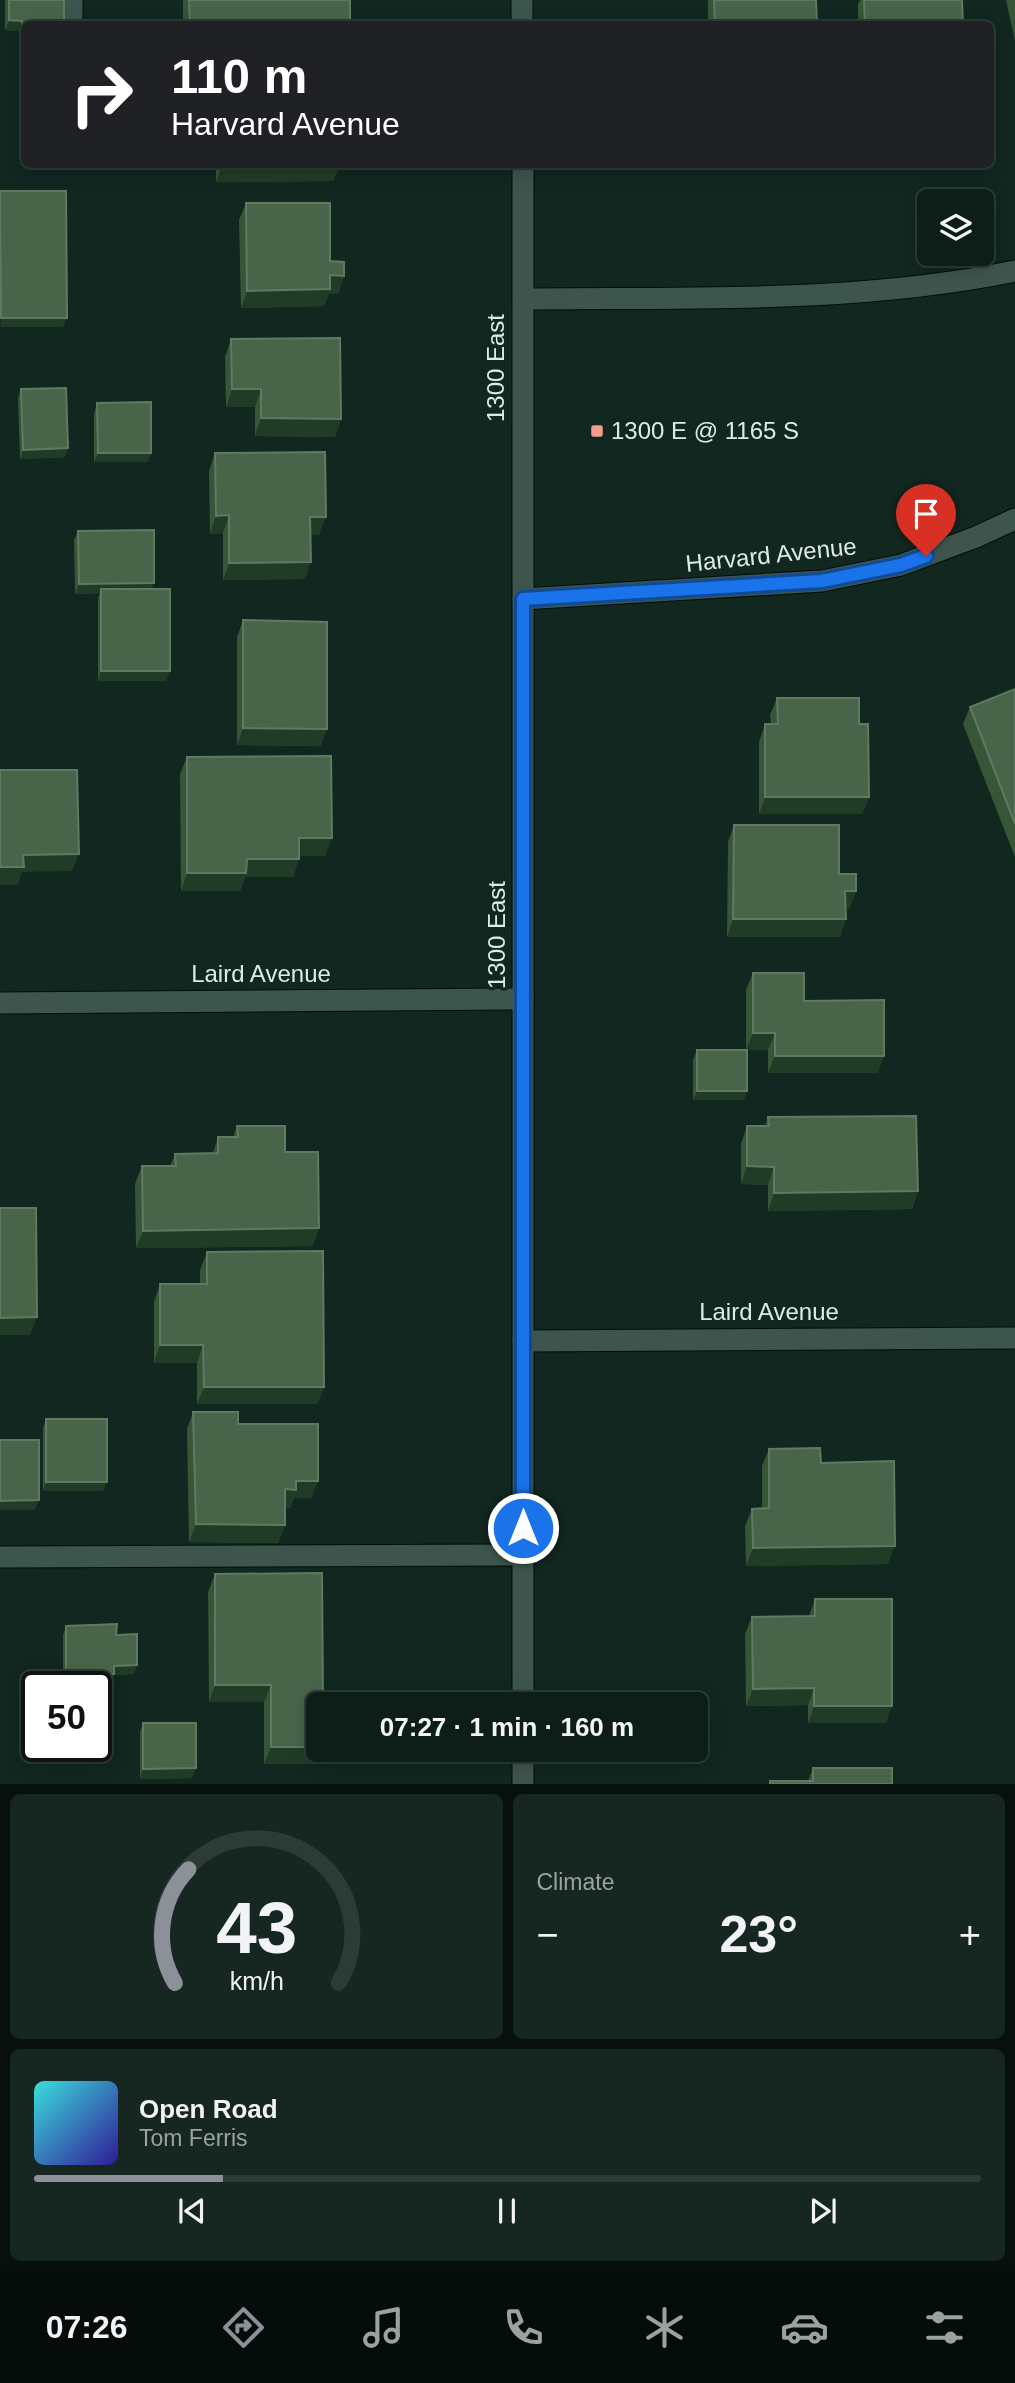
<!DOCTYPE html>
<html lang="en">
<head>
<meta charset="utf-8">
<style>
  :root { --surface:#0d1d18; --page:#162621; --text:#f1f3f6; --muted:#9aa2a2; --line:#2d3b37; --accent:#8c9099 }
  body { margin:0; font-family:Helvetica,sans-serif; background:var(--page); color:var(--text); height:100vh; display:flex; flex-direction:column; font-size:26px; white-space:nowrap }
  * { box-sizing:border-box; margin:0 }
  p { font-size:23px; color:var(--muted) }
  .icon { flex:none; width:38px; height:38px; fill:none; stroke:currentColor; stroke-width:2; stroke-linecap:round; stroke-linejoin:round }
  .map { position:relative; height:1784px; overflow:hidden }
  .details { display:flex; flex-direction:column; gap:10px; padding:10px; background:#07100d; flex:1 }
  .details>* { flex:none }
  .guide { position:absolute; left:21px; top:21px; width:973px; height:147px; border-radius:10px; box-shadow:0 4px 18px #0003,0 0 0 2px var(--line); background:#202124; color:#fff; overflow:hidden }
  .tools { position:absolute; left:917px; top:189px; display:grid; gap:14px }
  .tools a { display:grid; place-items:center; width:77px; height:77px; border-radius:10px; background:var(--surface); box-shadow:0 4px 18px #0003,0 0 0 2px var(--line); font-size:35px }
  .speed { position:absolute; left:21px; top:1671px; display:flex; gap:14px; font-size:35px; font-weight:700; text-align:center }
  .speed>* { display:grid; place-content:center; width:91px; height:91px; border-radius:50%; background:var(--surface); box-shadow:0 4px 18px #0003,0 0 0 2px var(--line); line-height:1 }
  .speed .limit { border:4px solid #111; border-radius:10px; background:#fff; color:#111 }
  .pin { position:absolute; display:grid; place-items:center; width:60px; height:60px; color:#fff; margin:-72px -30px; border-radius:50% 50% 50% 0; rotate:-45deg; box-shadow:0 0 7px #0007 }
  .pin .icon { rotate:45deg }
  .me { position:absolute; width:77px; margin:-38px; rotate:0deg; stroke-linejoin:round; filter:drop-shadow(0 0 5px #0008) }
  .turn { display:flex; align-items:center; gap:24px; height:147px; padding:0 35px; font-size:32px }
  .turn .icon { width:91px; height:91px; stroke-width:2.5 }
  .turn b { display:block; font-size:49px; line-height:60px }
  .big { font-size:52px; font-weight:700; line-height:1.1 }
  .details .widget { flex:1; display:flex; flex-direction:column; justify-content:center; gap:10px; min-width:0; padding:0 24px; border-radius:10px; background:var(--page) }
  .details .dial { align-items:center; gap:0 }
  .dial svg { height:182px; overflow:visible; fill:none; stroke:var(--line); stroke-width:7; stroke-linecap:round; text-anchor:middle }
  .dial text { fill:var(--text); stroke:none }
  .song { display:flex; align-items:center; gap:21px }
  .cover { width:84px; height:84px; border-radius:10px; background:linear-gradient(135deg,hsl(180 70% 55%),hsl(250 70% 35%)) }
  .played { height:7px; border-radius:4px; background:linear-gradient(90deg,var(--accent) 20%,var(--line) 20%) }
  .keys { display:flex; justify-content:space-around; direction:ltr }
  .heat { display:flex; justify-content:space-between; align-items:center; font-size:38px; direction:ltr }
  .details .tiles { flex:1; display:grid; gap:10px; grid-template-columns:1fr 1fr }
  .widget:last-child { grid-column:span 2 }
  .trip { position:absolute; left:306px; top:1692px; width:402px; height:70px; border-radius:10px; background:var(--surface); box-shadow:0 4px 18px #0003,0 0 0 2px var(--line); font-weight:700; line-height:70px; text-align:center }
  .menu { display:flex; height:112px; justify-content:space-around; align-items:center; background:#050c0a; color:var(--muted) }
  .menu .icon { width:49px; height:49px }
  .menu .on { color:var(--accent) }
  .menu b { font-size:32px; color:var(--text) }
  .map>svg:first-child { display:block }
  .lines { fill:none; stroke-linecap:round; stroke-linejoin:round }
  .service-casing { stroke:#000f0a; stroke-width:23 }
  .minor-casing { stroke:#000f0a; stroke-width:23 }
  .secondary-casing { stroke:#000f0a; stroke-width:23 }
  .service { stroke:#3e554d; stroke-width:21 }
  .minor { stroke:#3e554d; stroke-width:21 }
  .secondary { stroke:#3e554d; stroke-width:21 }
  .wall { fill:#375537 }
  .shaded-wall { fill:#203c26 }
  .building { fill:#48654a; stroke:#607a62; stroke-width:2 }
  .route-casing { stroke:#114b97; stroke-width:18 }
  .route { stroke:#1a73e8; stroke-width:12 }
  .poi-dot { fill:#f59c92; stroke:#112720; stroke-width:2.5 }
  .labels { text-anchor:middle; stroke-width:7; stroke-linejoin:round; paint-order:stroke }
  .street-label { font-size:24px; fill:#ddeae6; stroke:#112720 }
  .poi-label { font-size:24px; fill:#ddeae6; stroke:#112720; text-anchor:start }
</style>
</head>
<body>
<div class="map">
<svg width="1015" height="1785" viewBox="0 0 1015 1785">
  <rect width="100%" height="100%" fill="#112720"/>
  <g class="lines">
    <defs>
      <g id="service">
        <polyline points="72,24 72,0"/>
        <polyline points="0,1557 523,1555"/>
      </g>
      <g id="minor">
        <path d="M523,299C687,297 853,304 1015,271"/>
        <polyline points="523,599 822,581 901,565 976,537 1015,519"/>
        <polyline points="0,1003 523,999"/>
        <polyline points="523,1341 1015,1338"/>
      </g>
      <g id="secondary">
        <polyline points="522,0 522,24"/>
        <polyline points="523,164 523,1704"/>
        <polyline points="523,1750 523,1785"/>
      </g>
    </defs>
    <use href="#service" class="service-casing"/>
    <use href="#minor" class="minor-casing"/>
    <use href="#secondary" class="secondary-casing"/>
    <use href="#service" class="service"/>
    <use href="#minor" class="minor"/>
    <use href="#secondary" class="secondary"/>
  </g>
  <g class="wall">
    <polygon points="5,0 64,0 24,53 19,53 19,31 5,30"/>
    <polygon points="183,0 350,0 348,24 183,24"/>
    <polygon points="708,0 816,0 817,24 708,24"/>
    <polygon points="860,0 962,0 963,24 858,24 858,5"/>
    <polygon points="1006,0 1015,0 1015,41"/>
    <polygon points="216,164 340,164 333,181 216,182"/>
    <polygon points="246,203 330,261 344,276 338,294 329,293 324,306 241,308 239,220"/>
    <polygon points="231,339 341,419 335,437 255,436 255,407 226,407 225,357"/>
    <polygon points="21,389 65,457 20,459 18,398"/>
    <polygon points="97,403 148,462 94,462 94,413"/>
    <polygon points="215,453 319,535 311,535 305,579 223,580 223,533 210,534 209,471"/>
    <polygon points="78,531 152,589 166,681 98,681 98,598 100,593 75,594 74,540"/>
    <polygon points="243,620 321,746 237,745 237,637"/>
    <polygon points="1015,689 1015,857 963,724 970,707"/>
    <polygon points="777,698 859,724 869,797 862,814 759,814 759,742 765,724 771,724 770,715"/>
    <polygon points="187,757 325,856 299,856 293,877 245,877 240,891 181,891 180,774"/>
    <polygon points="734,825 839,874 856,891 849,909 846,909 840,937 727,937 728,842"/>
    <polygon points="753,973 804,1001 878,1073 768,1073 768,1050 746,1050 746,990"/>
    <polygon points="697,1050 744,1100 693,1100 693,1060"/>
    <polygon points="768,1117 918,1191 912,1209 768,1211 768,1185 741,1184 741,1144 747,1126 765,1126"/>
    <polygon points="237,1126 285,1152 313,1246 136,1248 135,1184 142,1166 170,1166 175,1154 213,1153 218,1137 233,1137"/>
    <polygon points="207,1252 324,1387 317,1404 197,1404 197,1363 154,1363 154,1302 160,1284 200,1284 200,1270"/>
    <polygon points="193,1412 238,1424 318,1481 311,1498 294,1498 290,1508 285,1507 285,1525 278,1543 189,1542 187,1429"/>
    <polygon points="46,1419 103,1491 43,1491 43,1428"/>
    <polygon points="769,1449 821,1463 888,1564 746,1566 745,1526 752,1509 762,1508 762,1466"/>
    <polygon points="215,1574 317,1764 264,1764 264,1702 209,1702 208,1592"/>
    <polygon points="815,1599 886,1723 808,1723 808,1705 746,1706 745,1634 752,1617 809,1616"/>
    <polygon points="66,1626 116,1635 134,1674 114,1675 110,1684 63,1685 63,1635"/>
    <polygon points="143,1723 192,1778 140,1779 140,1732"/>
    <polygon points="813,1768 892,1784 769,1784 770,1781 808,1781"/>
  </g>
  <g class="shaded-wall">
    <polygon points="9,20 22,21 19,31 5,30"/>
    <polygon points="350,20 348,24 189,24 190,22"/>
    <polygon points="22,43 24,43 24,53 19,53"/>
    <polygon points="340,164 333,181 216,182 222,165"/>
    <polygon points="330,275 344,276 338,294 329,293 324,306 241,308 247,291"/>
    <polygon points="1,318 67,318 63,327 0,327"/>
    <polygon points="232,389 261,389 255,407 226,407"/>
    <polygon points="261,418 341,419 335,437 255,436"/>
    <polygon points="68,448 65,457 20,459 23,450"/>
    <polygon points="98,453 151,453 148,462 94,462"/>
    <polygon points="229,515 223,533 210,534 216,516"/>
    <polygon points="310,517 326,517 319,535 304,535"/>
    <polygon points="311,562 305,579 223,580 229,563"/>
    <polygon points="154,583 150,593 101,589 100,593 75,594 79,584"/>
    <polygon points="101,671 170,671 166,681 98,681"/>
    <polygon points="243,728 327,729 321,746 237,745"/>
    <polygon points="765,797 869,797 862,814 759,814"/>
    <polygon points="299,838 332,838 325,856 293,856"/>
    <polygon points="79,854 72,871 22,872 18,885 0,885 0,867 23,855"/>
    <polygon points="247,859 299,859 293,877 245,877 240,891 181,891 187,873"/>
    <polygon points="845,891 856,891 849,909 839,909"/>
    <polygon points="733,919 846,919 840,937 727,937"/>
    <polygon points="753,1033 775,1033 768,1050 746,1050"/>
    <polygon points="775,1056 884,1056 878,1073 768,1073"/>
    <polygon points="697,1091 747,1091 744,1100 693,1100"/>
    <polygon points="747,1166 774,1167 768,1185 741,1184"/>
    <polygon points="918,1191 912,1209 768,1211 774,1193"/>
    <polygon points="319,1228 313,1246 136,1248 143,1231"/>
    <polygon points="37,1317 30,1335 0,1335 0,1318"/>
    <polygon points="160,1345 203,1345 197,1363 154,1363"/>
    <polygon points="204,1387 324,1387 317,1404 197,1404"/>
    <polygon points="296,1481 318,1481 311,1498 294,1498 290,1508 278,1507 285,1489"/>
    <polygon points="46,1482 107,1482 103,1491 43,1491"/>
    <polygon points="39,1500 35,1510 0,1510 0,1501"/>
    <polygon points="196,1524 285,1525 278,1543 189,1542"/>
    <polygon points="895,1546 888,1564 746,1566 753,1548"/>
    <polygon points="137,1665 134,1674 114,1675 110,1684 63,1685 66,1675 114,1666"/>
    <polygon points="215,1685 271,1685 264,1702 209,1702"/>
    <polygon points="814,1688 808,1705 746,1706 753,1689"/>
    <polygon points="814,1706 892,1706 886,1723 808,1723"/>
    <polygon points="271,1747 318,1747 318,1750 322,1750 317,1764 264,1764"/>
    <polygon points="196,1768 192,1778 140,1779 143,1769"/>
  </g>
  <g class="building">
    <polygon points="9,0 64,0 64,24 24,24 24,43 22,43 22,21 9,20"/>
    <polygon points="189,0 350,0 350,20 190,22"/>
    <polygon points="714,0 816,0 817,24 715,24"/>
    <polygon points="864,0 962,0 963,24 865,24"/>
    <polygon points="0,191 66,191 67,318 1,318"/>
    <polygon points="246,203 330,203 330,261 344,262 344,276 330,275 330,289 247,291"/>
    <polygon points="340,338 341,419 261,418 261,389 232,389 231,339"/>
    <polygon points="66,388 68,448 23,450 21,389"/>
    <polygon points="151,402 151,453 98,453 97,403"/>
    <polygon points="325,452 326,517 310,517 311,562 229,563 229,515 216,516 215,453"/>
    <polygon points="154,530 154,583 79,584 78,531"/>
    <rect x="101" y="589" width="69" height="82"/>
    <polygon points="243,620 327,622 327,729 243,728"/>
    <polygon points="1015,689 1015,824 970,707"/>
    <polygon points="777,698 859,698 859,724 868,724 869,797 765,797 765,724 778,724"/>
    <polygon points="331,756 332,838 299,838 299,859 247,859 246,873 187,873 187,757"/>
    <polygon points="0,770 77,770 79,854 23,855 24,867 0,867"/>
    <polygon points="734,825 839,825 839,874 856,874 856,891 845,891 846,919 733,919"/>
    <polygon points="753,973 804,973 804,1001 884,1000 884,1056 775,1056 775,1033 753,1033"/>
    <rect x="697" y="1050" width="50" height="41"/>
    <polygon points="916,1116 918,1191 774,1193 774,1167 747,1166 747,1126 769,1126 768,1117"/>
    <polygon points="237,1126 285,1126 285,1152 318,1152 319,1228 143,1231 142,1166 176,1166 175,1154 218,1153 218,1137 238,1137"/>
    <polygon points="0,1208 36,1208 37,1317 0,1318"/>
    <polygon points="323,1251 324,1387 204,1387 203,1345 160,1345 160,1284 207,1284 207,1252"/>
    <polygon points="193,1412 238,1412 238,1424 318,1424 318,1481 296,1481 296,1490 285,1489 285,1525 196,1524"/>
    <rect x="46" y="1419" width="61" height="63"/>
    <polygon points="0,1440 39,1440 39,1500 0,1501"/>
    <polygon points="820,1448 821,1463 894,1461 895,1546 753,1548 752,1509 769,1508 769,1449"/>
    <polygon points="322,1573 323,1704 318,1704 318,1747 271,1747 271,1685 215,1685 215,1574"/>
    <polygon points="815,1599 892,1599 892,1706 814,1706 814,1688 753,1689 752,1617 815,1616"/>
    <polygon points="117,1624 116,1635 137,1634 137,1665 114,1666 114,1674 66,1675 66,1626"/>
    <polygon points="143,1723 196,1723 196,1768 143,1769"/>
    <polygon points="813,1768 892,1768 892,1784 770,1784 770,1781 813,1781"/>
  </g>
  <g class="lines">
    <defs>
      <polyline id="route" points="523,1528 523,599 822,581 901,565 926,556"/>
    </defs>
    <use href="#route" class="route-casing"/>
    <use href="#route" class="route"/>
  </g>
  <rect class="poi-dot" x="590" y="424" width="14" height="14" rx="3.5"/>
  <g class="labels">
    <g class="street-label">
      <text transform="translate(496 368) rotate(-90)" y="8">1300 East</text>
      <text transform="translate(771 555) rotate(-6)" y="8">Harvard Avenue</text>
      <text transform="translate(497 935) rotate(-90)" y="8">1300 East</text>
      <text x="261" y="982">Laird Avenue</text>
      <text x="769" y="1320">Laird Avenue</text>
    </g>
    <g class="poi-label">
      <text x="611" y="439">1300 E @ 1165 S</text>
    </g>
  </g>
</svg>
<div class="tools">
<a><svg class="icon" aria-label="layers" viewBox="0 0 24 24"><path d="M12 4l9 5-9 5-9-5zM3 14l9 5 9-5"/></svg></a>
</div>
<div class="speed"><div class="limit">50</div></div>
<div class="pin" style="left:926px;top:556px;background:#d93025"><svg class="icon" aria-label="arrive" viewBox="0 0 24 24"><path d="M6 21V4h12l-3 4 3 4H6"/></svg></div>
<svg class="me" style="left:523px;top:1528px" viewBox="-20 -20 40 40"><circle r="17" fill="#1a73e8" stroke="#fff" stroke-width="3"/><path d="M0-11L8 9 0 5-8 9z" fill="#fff"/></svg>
<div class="trip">07:27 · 1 min · 160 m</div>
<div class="guide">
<div class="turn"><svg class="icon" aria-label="right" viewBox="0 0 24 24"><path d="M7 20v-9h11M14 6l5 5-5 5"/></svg><div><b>110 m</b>Harvard Avenue</div></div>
</div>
</div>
<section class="details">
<div class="tiles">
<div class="widget dial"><svg viewBox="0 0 100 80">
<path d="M14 69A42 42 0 1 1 86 69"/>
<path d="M14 69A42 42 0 0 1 20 19" stroke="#8c9099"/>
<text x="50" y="56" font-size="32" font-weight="700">43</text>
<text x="50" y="72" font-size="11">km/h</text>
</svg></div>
<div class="widget"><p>Climate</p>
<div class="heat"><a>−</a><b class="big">23°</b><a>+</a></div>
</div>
<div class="widget">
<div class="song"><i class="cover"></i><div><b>Open Road</b><p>Tom Ferris</p></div></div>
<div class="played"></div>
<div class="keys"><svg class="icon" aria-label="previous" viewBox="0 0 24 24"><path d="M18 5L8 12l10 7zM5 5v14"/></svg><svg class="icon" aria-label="pause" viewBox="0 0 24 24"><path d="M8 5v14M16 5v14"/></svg><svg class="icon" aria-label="next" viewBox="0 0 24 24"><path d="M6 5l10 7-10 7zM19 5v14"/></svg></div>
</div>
</div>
</section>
<nav class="menu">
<b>07:26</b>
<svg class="icon on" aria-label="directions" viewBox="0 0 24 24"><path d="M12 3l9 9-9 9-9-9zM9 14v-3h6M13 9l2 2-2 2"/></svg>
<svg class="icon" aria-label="music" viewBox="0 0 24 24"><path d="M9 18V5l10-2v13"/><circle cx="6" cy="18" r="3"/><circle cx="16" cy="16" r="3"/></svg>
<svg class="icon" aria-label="phone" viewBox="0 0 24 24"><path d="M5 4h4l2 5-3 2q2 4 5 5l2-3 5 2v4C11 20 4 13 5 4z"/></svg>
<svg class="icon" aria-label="climate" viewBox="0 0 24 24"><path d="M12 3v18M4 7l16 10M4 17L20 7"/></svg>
<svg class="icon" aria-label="car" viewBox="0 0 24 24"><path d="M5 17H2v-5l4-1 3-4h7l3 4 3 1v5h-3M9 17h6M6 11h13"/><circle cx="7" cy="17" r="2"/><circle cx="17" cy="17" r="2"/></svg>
<svg class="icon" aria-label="filters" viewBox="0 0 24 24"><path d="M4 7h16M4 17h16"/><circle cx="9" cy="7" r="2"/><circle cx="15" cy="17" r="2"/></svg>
</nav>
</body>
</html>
